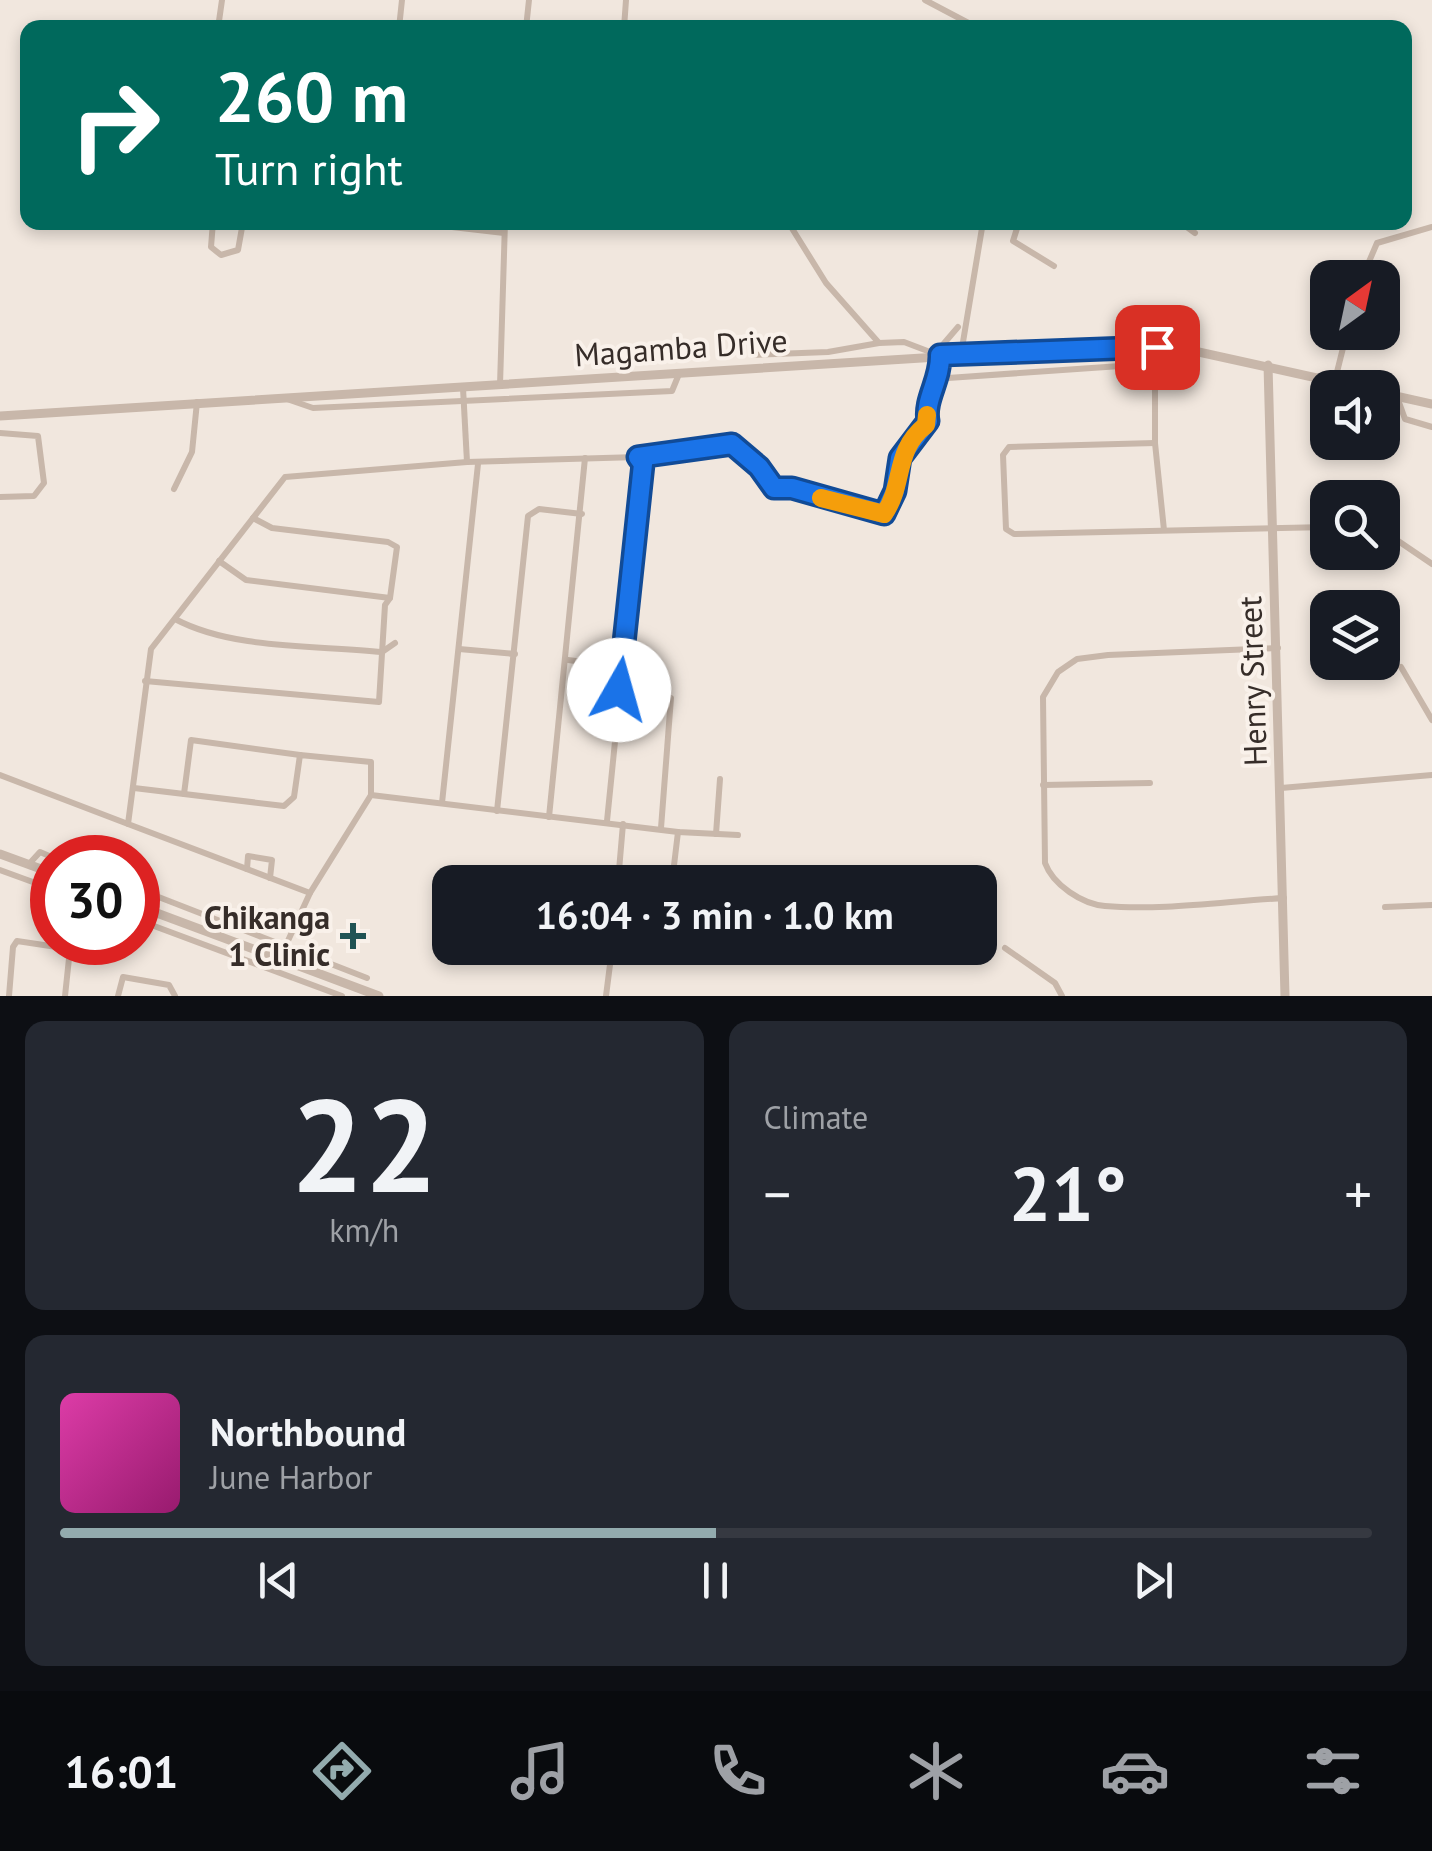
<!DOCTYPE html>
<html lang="en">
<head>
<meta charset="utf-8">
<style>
  :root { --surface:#171b24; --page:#242831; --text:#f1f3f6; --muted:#9ea1a6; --line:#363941; --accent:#93abae }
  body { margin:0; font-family:"PT Sans",sans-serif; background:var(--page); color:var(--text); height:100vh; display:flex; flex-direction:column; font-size:38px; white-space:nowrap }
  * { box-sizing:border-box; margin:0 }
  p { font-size:32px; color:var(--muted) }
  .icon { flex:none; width:55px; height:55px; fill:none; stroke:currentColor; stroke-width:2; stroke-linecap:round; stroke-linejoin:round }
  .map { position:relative; height:996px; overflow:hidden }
  .side { display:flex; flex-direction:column; gap:25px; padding:25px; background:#0d0f14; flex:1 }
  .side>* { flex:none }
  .top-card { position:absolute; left:20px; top:20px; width:1392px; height:210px; border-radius:20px; box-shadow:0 5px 15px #0003; background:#00695c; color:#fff; overflow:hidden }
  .needle { width:65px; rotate:33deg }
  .tools { position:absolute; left:1310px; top:260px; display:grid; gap:20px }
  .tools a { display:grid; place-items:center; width:90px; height:90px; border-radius:20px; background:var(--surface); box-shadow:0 5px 15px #0003; font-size:50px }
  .speed { position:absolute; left:30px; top:835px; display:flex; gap:20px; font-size:50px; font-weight:700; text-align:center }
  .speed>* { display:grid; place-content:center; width:130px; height:130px; border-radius:50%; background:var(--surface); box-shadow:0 5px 15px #0003; line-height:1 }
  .speed .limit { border:15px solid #d22; background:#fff; color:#111 }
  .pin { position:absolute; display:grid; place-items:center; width:85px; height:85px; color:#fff; margin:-42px; border-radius:20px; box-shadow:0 5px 15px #0006 }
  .me { position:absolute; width:110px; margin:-55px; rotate:7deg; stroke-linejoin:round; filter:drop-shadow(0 0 8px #0008) }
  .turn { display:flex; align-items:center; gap:35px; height:210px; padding:0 30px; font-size:45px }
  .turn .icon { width:130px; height:130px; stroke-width:2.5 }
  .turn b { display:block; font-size:70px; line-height:85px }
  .big { font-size:75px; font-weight:700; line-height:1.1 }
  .side .tile { flex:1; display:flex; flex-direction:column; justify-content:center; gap:15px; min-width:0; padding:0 35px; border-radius:20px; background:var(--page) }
  .side .dial { align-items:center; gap:0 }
  .dial b { font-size:130px; line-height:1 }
  .song { display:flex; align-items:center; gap:30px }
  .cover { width:120px; height:120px; border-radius:15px; background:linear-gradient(135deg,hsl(320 70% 55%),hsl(320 70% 35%)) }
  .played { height:10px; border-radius:5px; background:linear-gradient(90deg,var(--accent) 50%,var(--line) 50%) }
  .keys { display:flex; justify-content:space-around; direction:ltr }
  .heat { display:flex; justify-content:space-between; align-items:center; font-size:55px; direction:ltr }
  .side .tiles { flex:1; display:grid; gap:25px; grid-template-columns:1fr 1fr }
  .tile:last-child { grid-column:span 2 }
  .trip { position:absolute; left:432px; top:865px; width:565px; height:100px; border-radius:20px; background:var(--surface); box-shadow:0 5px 15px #0003; font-weight:700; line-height:100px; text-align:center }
  .tab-bar { display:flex; height:160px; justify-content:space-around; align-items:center; background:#090b0e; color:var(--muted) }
  .tab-bar .icon { width:70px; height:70px }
  .tab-bar .active { color:var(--accent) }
  .tab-bar b { font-size:45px; color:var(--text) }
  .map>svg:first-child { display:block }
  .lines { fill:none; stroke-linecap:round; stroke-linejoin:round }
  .minor { stroke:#c8b7aa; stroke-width:6 }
  .tertiary { stroke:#c8b7aa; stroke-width:9 }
  .route-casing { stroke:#114b97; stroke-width:25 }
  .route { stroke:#1a73e8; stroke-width:18 }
  .slow { stroke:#f59e0b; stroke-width:18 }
  .poi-dot { fill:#215455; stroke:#f9f1ea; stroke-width:4 }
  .labels { text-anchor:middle; stroke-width:8; stroke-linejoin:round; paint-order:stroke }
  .street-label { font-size:32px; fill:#362d29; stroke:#f9f1ea }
  .poi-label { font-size:32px; font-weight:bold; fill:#362d29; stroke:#f9f1ea; text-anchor:end }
</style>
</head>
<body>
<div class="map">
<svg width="1432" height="996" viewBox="0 0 1432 996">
  <rect width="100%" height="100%" fill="#f1e7de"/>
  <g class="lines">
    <g class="minor">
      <polyline points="925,0 978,28"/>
      <polyline points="218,28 222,0"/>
      <polyline points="399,28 402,0"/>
      <polyline points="526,28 529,0"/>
      <polyline points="624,28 626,0"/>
      <polyline points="213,222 211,247 221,255 238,250 243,222"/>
      <polyline points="409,222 504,233"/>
      <polyline points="788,222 826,283 879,343 904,342 938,355"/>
      <polyline points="1019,222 1013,241 1054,266"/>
      <polyline points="1180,222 1195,233"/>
      <polyline points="1362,278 1377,243 1432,227"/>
      <polyline points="958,327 940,348 941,370 948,378 1149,364 1155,369 1155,443 1164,530"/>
      <polyline points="961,354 983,222"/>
      <polyline points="752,355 828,352 879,343"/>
      <polyline points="1335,380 1347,332"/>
      <polyline points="500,385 505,222"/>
      <polyline points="463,388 467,462"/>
      <polyline points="1397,397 1405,419 1432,427"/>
      <polyline points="284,398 313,408 672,391 679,374"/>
      <polyline points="0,433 38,436 44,483 34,496 0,497"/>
      <polyline points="1155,443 1009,447 1003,455 1006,529 1014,534 1328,527"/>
      <polyline points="174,489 192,452 197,402"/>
      <polyline points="1382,530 1432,564"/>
      <polyline points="219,561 246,580 390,598"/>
      <path d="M175,619C233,650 317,645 382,652L395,643"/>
      <path d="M1278,648L1108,655L1077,659L1058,672L1043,697L1045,863C1053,885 1082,904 1105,906C1160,911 1228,901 1284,898"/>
      <polyline points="459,649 515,654"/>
      <polyline points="568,660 622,667"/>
      <polyline points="1401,667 1432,720"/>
      <polyline points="145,681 379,702 385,605 390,598 397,547 388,542 272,528 253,518"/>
      <polyline points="619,690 671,698 661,828"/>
      <polyline points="0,775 128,824"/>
      <polyline points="1043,785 1150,783"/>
      <polyline points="134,788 284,806 294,797 300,755 371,762 371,795"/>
      <polyline points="1281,788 1432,775"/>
      <polyline points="184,794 191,740 300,755"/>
      <polyline points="442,803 478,464"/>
      <polyline points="497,811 528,516 539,509 582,514"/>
      <polyline points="549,817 585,458"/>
      <polyline points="607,821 643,464 638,457"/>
      <polyline points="716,834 720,779"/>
      <polyline points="29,864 40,852 54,858"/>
      <polyline points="247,869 248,856 272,860 270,878"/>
      <polyline points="0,870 52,889"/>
      <polyline points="618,882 623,824"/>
      <polyline points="672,882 678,832"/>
      <polyline points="138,889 367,978"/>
      <path d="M310,893L128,824L151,649L285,477L467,462L638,457L728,443L759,467L774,488L793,489L880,515C904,499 892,450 927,425V404L941,370"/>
      <polyline points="1385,907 1432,905"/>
      <polyline points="138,920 342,996"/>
      <polyline points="1005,948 1055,983 1062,996"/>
      <polyline points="612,950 651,955 662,948"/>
      <polyline points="280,958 310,893 371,795 678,832 738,835"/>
      <polyline points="9,996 13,947 17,941 70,949 65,996"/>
      <polyline points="118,996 123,977 169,985 175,996"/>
      <polyline points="606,996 612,949"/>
    </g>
    <g class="tertiary">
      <polyline points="1268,365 1285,996"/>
      <polyline points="1382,393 1432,404"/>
      <polyline points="0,416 1129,345 1185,349 1362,388"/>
      <polyline points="0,854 52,873"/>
      <polyline points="138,906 379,996"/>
    </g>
  </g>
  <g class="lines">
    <defs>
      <path id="route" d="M619,690L643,464L638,457L732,444L759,467L774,488H792L884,514L895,491L900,458L928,421C924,399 941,380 940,355L1157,347"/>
    </defs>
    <use href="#route" class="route-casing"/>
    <use href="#route" class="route"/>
    <path class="slow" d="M821,498L884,514C905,484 893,451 926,425L927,415"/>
  </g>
  <path class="poi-dot" d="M348 921h10v10h10v10h-10v10h-10v-10h-10v-10h10z"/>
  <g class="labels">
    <g class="street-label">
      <text transform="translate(681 348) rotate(-4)" y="11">Magamba Drive</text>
      <text transform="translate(1253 681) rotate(-92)" y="11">Henry Street</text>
    </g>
    <g class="poi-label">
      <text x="330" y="929">Chikanga<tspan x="330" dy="37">1 Clinic</tspan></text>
    </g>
  </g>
</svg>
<div class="tools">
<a><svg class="needle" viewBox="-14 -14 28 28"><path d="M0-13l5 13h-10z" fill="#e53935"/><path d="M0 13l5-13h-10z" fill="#9ea1a6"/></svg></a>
<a><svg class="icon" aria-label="sound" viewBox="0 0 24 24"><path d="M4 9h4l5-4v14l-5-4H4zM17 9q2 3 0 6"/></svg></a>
<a><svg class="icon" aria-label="search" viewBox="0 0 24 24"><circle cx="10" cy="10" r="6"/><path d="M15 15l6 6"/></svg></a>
<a><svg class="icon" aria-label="layers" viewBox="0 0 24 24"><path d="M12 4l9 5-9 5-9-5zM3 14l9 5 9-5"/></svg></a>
</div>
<div class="speed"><div class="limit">30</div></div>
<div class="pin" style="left:1157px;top:347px;background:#d93025"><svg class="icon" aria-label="arrive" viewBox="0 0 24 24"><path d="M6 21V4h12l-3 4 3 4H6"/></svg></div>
<svg class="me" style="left:619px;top:690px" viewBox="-20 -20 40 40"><circle r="19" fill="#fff"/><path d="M0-13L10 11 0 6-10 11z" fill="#1a73e8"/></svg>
<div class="trip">16:04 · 3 min · 1.0 km</div>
<div class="top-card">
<div class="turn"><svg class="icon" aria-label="right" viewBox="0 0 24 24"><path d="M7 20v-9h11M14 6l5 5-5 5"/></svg><div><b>260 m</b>Turn right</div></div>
</div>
</div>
<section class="side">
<div class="tiles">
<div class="tile dial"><b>22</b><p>km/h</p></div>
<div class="tile"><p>Climate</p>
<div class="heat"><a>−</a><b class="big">21°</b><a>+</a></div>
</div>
<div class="tile">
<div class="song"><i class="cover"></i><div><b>Northbound</b><p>June Harbor</p></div></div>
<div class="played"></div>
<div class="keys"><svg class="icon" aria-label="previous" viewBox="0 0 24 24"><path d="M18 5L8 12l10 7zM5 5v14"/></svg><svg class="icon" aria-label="pause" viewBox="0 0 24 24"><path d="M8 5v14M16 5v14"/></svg><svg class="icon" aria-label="next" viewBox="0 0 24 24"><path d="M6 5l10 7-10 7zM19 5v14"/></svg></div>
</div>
</div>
</section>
<nav class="tab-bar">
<b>16:01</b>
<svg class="icon active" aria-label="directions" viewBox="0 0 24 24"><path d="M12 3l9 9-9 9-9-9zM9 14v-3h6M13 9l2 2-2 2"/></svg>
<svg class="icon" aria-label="music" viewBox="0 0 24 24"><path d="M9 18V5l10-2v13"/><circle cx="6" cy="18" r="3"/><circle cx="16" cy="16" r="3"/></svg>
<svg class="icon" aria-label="phone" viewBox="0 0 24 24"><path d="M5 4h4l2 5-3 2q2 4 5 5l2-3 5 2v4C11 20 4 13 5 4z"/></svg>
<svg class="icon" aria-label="climate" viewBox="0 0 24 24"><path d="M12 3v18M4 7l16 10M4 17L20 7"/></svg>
<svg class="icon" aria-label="car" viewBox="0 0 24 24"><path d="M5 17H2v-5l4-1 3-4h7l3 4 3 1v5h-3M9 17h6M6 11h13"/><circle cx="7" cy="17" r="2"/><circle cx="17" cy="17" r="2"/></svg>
<svg class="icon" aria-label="filters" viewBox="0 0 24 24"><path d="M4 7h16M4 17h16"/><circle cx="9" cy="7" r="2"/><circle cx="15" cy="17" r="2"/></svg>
</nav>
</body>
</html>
